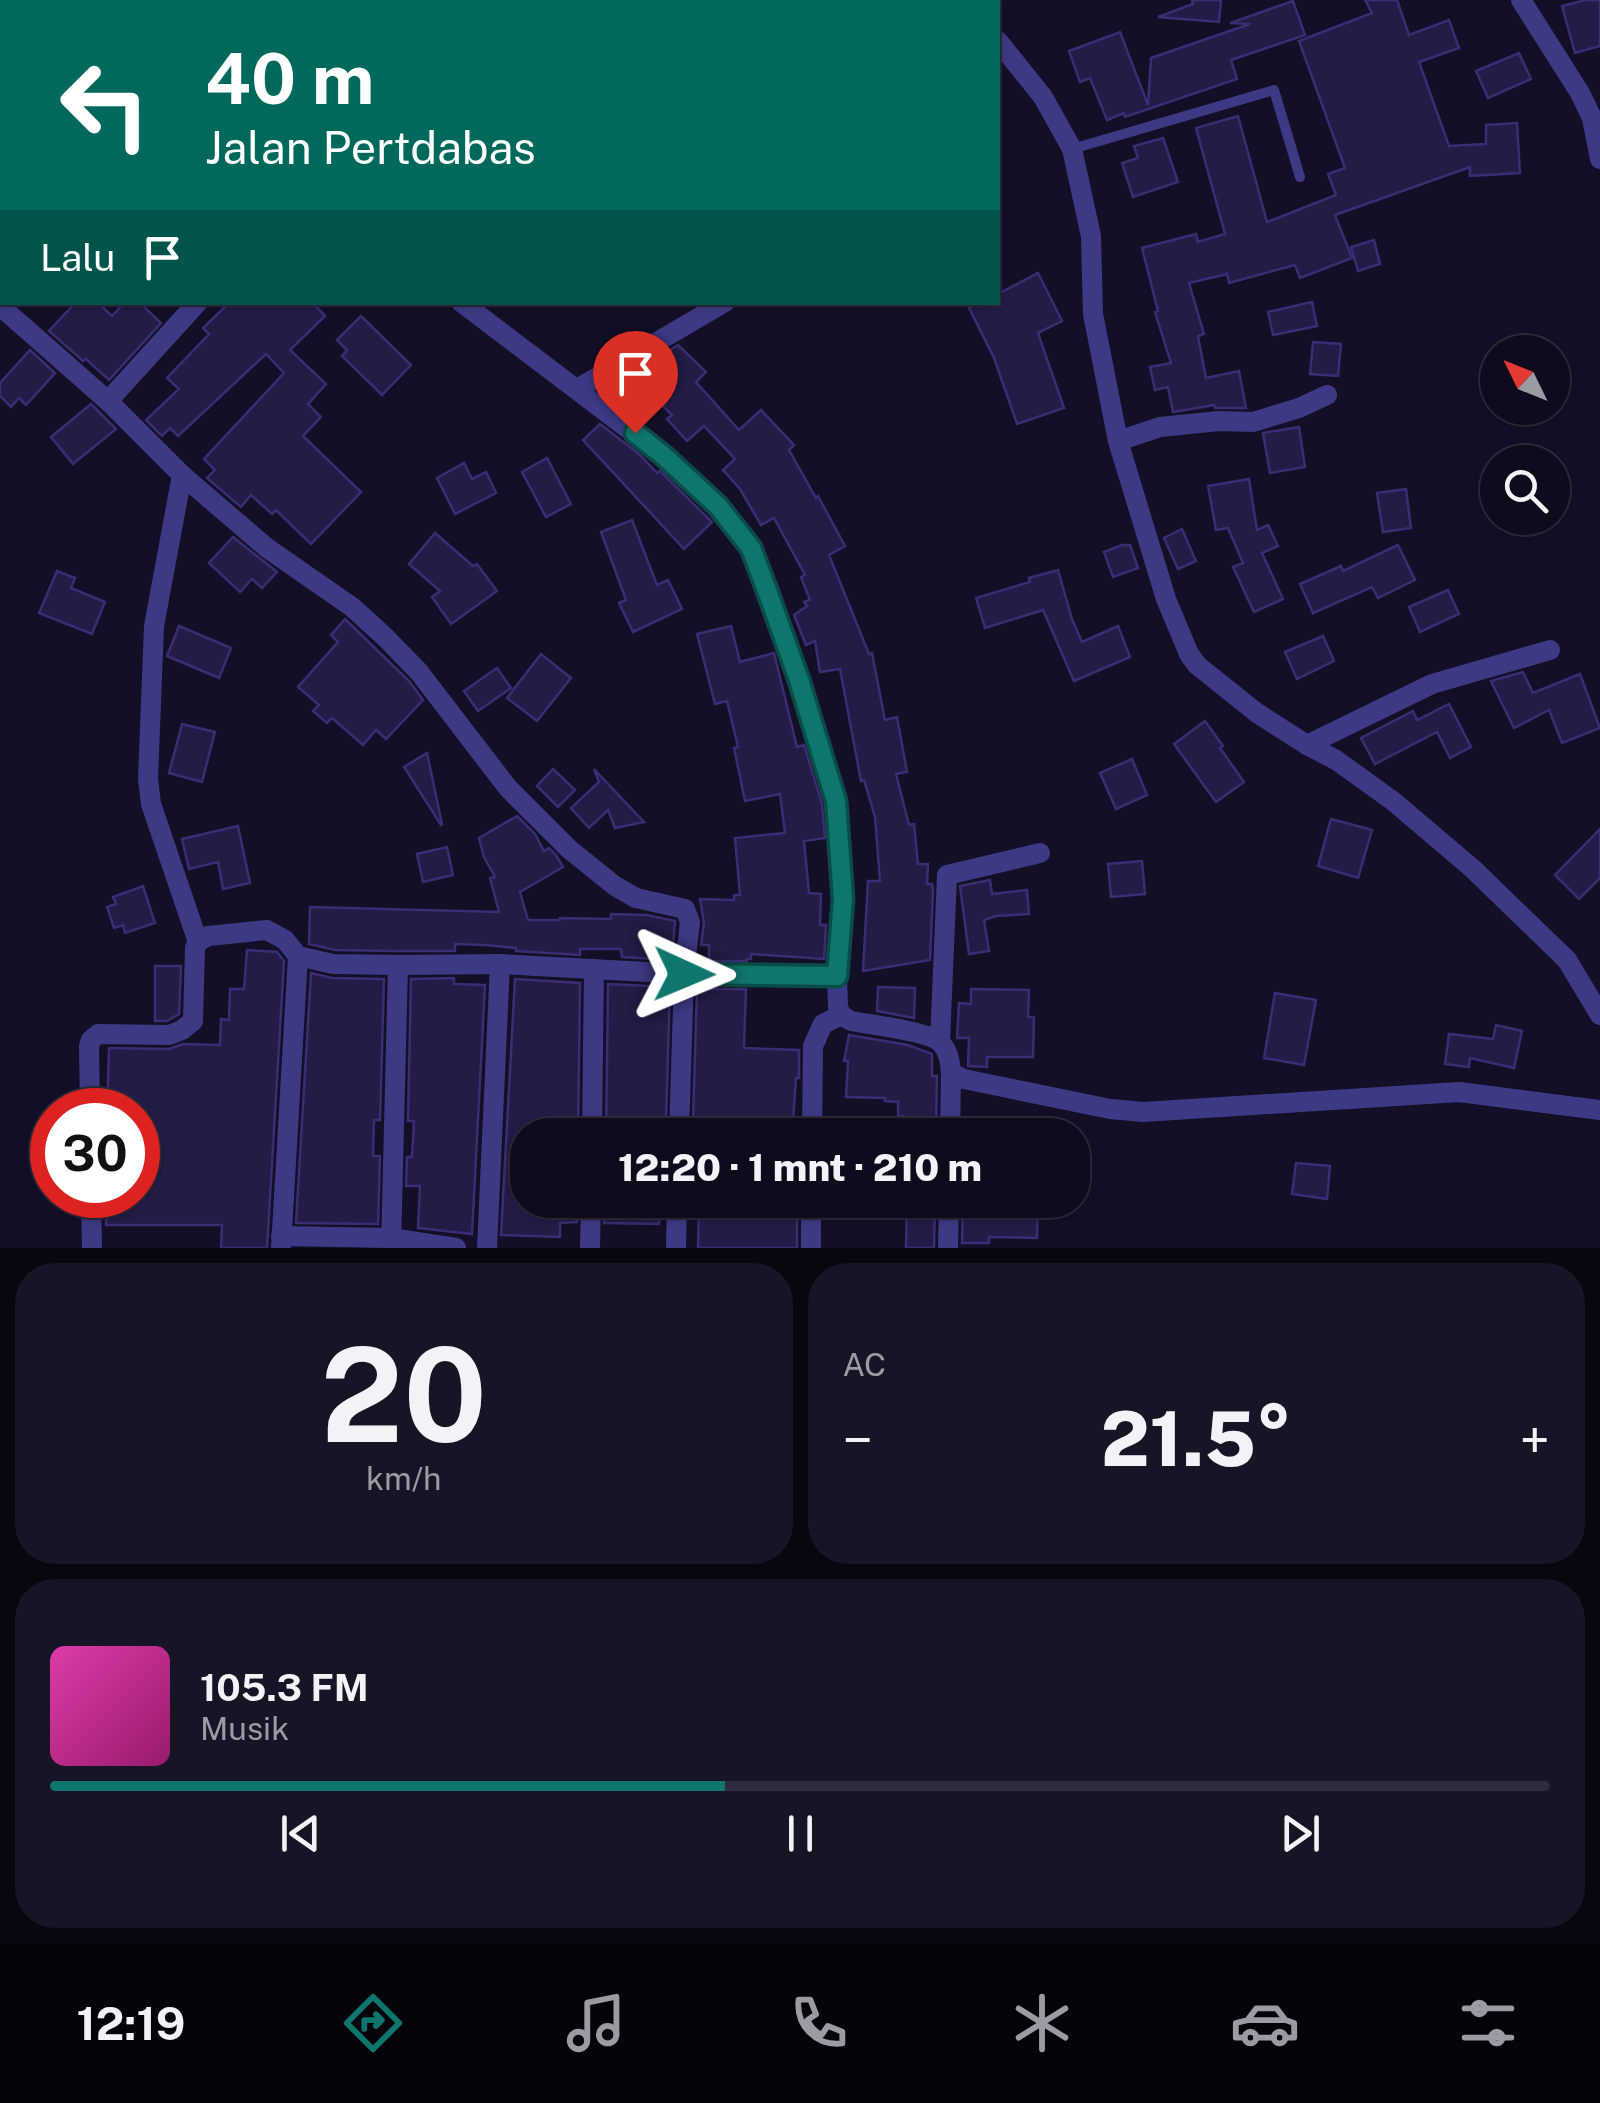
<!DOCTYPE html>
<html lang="id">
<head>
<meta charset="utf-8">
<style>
  :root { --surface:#0e0b1c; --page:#171425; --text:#f1f3f6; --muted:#9b9ba3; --line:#2e2b3b; --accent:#0f766e }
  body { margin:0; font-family:"Public Sans",sans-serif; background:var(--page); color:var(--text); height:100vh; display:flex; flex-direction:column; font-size:38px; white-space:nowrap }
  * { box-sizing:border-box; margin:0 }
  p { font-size:32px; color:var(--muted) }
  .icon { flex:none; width:55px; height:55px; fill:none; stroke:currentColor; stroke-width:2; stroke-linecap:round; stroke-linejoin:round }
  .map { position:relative; height:1248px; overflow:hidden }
  .drawer { display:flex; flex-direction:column; gap:15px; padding:15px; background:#08060f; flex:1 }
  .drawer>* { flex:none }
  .hud { position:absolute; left:0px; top:0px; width:1000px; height:305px; box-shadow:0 2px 8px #0004,0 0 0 2px var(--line); background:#00695c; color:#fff; overflow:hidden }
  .needle { width:65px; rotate:313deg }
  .fabs { position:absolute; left:1480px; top:335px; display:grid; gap:20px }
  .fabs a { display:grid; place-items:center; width:90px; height:90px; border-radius:50%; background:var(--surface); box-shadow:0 2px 8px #0004,0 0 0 2px var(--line); font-size:50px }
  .speed { position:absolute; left:30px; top:1088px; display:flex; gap:20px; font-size:50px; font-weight:700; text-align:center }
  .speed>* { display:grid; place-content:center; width:130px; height:130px; border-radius:50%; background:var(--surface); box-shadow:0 2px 8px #0004,0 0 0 2px var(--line); line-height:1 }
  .speed .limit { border:15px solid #d22; background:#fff; color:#111 }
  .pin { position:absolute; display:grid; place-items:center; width:85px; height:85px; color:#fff; margin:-102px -42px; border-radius:50% 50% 50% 0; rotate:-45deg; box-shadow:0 0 10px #0007 }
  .pin .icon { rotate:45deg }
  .me { position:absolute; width:110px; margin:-55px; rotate:91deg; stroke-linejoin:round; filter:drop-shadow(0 0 8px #0008) }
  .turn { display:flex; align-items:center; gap:35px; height:210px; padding:0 40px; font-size:45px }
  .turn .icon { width:130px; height:130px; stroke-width:2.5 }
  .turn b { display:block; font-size:70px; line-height:85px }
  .then { display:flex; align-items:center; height:95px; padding:0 40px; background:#0003; gap:20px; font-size:38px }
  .big { font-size:75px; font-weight:800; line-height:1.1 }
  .drawer .tile { flex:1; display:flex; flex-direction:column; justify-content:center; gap:15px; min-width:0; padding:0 35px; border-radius:40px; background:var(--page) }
  .drawer .dial { align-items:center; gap:0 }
  .dial b { font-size:130px; line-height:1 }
  .song { display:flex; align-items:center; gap:30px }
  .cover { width:120px; height:120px; border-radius:15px; background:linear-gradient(135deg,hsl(320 70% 55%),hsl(320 70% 35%)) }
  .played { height:10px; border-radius:5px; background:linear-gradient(90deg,var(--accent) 45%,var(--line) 45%) }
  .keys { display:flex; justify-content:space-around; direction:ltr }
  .heat { display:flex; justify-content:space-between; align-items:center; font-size:55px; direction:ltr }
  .drawer .tiles { flex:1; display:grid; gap:15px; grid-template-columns:1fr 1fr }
  .tile:last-child { grid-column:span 2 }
  .trip { position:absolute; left:510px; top:1118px; width:580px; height:100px; border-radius:40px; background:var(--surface); box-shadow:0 2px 8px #0004,0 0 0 2px var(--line); font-weight:800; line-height:100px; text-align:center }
  .dock { display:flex; height:160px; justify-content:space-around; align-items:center; background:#06040b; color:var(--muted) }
  .dock .icon { width:70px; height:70px }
  .dock .on { color:var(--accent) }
  .dock b { font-size:45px; color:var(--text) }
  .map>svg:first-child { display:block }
  .building { fill:#241b47; stroke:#3b2d73; stroke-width:2.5 }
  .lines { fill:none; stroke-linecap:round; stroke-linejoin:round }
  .service { stroke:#3d3a85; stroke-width:10 }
  .minor { stroke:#3d3a85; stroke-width:20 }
  .route-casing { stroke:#0a4d48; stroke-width:25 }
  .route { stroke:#0f766e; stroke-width:18 }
</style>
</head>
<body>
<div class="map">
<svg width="1600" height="1248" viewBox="0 0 1600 1248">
  <rect width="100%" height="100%" fill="#130f26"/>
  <g class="building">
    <polygon points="1192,0 1221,0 1219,22 1158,17 1193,4"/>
    <polygon points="1365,0 1397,0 1409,35 1449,20 1459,48 1419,62 1449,146 1486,144 1486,125 1517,123 1520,173 1470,176 1470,167 1335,215 1352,258 1300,278 1295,265 1229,283 1227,274 1189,283 1204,334 1198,336 1206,378 1239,371 1246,408 1215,408 1214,405 1173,412 1168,387 1155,390 1150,367 1171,363 1155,312 1158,311 1142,248 1196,234 1198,242 1225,234 1196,128 1238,116 1267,222 1336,195 1328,174 1345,168 1299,41 1372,13"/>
    <polygon points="1586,0 1600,0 1600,46 1575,53 1562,6"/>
    <polygon points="1293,1 1305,35 1231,60 1237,79 1125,117 1124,113 1107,120 1090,78 1080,82 1069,51 1120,32 1148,105 1151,58 1250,24 1230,23"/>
    <polygon points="1519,53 1531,79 1488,98 1476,71"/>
    <polygon points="1163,138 1178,182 1133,197 1122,163 1138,158 1134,146"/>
    <polygon points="1374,240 1380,264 1358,271 1351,247"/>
    <polygon points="1038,273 1062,321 1038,333 1064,408 1017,424 994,358 969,308 980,302 998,302 998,294"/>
    <polygon points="76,302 97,302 112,316 125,302 139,302 161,323 109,380 86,359 83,361 49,331"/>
    <polygon points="230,302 312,302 325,316 290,350 326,384 308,404 321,417 303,436 361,492 311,544 276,510 272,514 251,495 241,507 207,478 215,470 204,459 284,373 266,354 178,436 170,428 162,436 146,420 179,389 167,378 209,334 203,328"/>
    <polygon points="1312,302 1317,326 1273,335 1268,312"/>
    <polygon points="361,316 411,365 382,395 342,356 347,350 337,340"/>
    <polygon points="1313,342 1341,344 1338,376 1310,374"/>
    <polygon points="678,345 706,372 696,382 739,430 761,410 794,445 789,450 816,498 818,496 845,546 829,555 869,654 872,653 885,720 897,717 907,772 896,774 909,825 914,824 918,864 928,864 927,884 932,884 933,890 930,960 863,971 868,881 880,881 875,817 864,780 861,781 840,669 820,672 815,641 806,645 794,615 807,606 804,602 810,600 801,577 805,575 774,518 761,525 740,489 723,470 735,459 704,426 687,441 667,419 672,415 635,379 653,360"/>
    <polygon points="30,350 55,373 26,405 19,398 11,407 0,396 0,383"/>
    <polygon points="91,404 116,429 73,464 51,437"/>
    <polygon points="600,424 639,454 657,473 660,471 712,522 684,549 583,440"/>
    <polygon points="1299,427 1305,467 1270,473 1263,433"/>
    <polygon points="547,458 571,504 546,517 522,472"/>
    <polygon points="464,463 472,479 486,472 496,493 455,514 437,478"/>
    <polygon points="1249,479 1257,530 1268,525 1278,546 1262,553 1283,599 1254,612 1233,567 1243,563 1228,528 1216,530 1208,486"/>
    <polygon points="1406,489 1411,528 1383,532 1377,493"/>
    <polygon points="632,520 657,585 668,580 682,609 633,632 619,603 626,600 601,532"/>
    <polygon points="1182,529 1196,561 1178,569 1164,538"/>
    <polygon points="435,533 473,566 477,564 497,591 451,624 432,597 440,591 409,564"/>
    <polygon points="233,537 277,572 262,588 252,579 240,592 209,563"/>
    <polygon points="1122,545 1130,545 1138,568 1113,577 1104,552"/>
    <polygon points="1398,545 1415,580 1378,598 1372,587 1313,613 1300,584 1341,566 1343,571"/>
    <polygon points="1058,570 1072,619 1082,642 1118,626 1130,657 1074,681 1043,610 985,628 976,598 1030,582 1029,578"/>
    <polygon points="57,571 75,578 71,588 105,602 92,634 39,613"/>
    <polygon points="1448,590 1459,614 1420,632 1409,607"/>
    <polygon points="345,619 409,681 423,700 386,739 376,730 363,745 332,718 327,723 313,711 319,705 298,687 338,642 331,635"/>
    <polygon points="179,626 231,648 219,678 167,656"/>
    <polygon points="731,626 740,662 774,653 797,747 804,745 822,804 825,838 804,841 809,893 821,894 820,925 826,925 824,959 751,954 751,959 747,959 747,961 709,961 709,945 701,945 704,923 700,899 734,900 734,895 740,895 735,838 785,833 780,794 745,801 734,748 738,747 727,701 715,704 697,634"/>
    <polygon points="1323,636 1334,661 1297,679 1285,652"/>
    <polygon points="541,654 571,678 537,721 507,698"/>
    <polygon points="497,668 511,688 478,711 464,691"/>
    <polygon points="1523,672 1533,693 1580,674 1600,728 1562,743 1549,710 1514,728 1491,681"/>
    <polygon points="1449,704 1471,747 1450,758 1437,732 1375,764 1361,738 1413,711 1417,720"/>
    <polygon points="1205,721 1223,746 1220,748 1244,782 1216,802 1174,744"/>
    <polygon points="182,724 215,732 202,782 169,773"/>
    <polygon points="427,753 442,824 441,825 404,767"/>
    <polygon points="1132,759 1147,795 1116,809 1100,773"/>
    <polygon points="553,769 575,790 558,807 537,786"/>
    <polygon points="594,769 644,822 615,828 608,810 589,828 571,808 599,782"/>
    <polygon points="517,816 535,834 544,851 549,848 556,855 563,867 520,892 528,920 560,920 560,918 611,919 611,914 647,915 675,921 672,960 622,957 621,949 580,949 580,955 516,951 516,948 485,945 455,944 455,951 398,951 335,950 309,944 310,907 499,912 490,878 495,877 484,857 479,838"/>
    <polygon points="1331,819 1372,830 1358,878 1318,866"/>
    <polygon points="238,826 250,883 223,889 218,862 189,869 182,839"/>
    <polygon points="1600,829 1600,878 1579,899 1555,875"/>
    <polygon points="447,847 453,875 423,882 417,854"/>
    <polygon points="1142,861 1145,894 1111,897 1108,864"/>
    <polygon points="990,880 992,894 1027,890 1029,914 996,916 984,920 989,951 969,954 960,886"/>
    <polygon points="143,886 155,923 125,933 123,925 114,928 107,907 116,904 113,897"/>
    <polygon points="247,950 277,952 284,961 267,1248 221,1248 222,1225 106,1225 107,1195 138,1195 138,1110 107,1110 109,1048 169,1049 183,1044 220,1045 221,1019 229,1020 230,989 244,989"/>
    <polygon points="155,966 181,966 179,1014 167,1021 155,1021"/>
    <polygon points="311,973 332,978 384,979 380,1120 374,1120 373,1156 380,1156 378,1224 296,1223"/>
    <polygon points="454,978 454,984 485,985 472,1234 418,1228 420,1186 406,1186 407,1157 412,1157 414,1121 408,1121 411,979"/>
    <polygon points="515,979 580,983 578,1135 528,1135 528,1200 577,1200 577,1222 560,1223 560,1237 501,1235"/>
    <polygon points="608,984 670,987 666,1119 664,1119 663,1135 606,1135"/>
    <polygon points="878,987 915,988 914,1018 877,1011"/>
    <polygon points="697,989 746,989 744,1048 799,1050 799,1078 796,1078 792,1135 702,1135 702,1121 693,1120"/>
    <polygon points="971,989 1029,990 1028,1017 1034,1017 1033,1057 987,1057 987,1067 968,1066 969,1038 957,1038 959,1003 971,1004"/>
    <polygon points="1275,993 1316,1000 1304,1065 1264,1058"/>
    <polygon points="1496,1025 1522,1031 1514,1068 1470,1058 1469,1067 1445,1064 1449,1034 1493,1039"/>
    <polygon points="849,1035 908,1045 932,1054 932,1076 937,1076 936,1130 931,1130 931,1135 903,1135 903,1116 898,1116 898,1102 885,1101 885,1098 846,1097 848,1061 844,1061"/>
    <polygon points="1296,1163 1330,1166 1327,1199 1292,1194"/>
    <polygon points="605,1200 660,1202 659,1224 604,1223"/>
    <polygon points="743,1200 797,1200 797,1248 698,1248 699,1204 743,1206"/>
    <polygon points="907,1200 935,1200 934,1248 906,1248"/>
    <polygon points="971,1200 1038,1200 1037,1238 989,1237 989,1243 962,1243 963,1204 971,1204"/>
  </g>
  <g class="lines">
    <polyline class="service" points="1072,149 1274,90 1300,177"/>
    <g class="minor">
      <polyline points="188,0 190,2"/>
      <polyline points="963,0 965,2"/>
      <polyline points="1521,0 1580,93 1592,118 1600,159"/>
      <polyline points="998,41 1043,97 1072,149 1091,236 1093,314 1118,441 1166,599 1189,654 1197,665 1257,713 1307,745 1336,760 1393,801 1473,869 1567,960 1600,1015"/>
      <path d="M461,302L664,456L718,507L751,548L799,680L836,801L843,899L837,976L838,1007L841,1015L851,1021C871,1025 927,1031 940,1042C949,1051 950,1062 951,1073L964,1079L1110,1109L1143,1112L1459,1092L1600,1110"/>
      <polyline points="0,306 108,401 182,475 267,548 352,607 385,637 419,672 508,788 569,849 615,886 636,898 685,909 690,922 684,974 679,1135"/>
      <polyline points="577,389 725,302"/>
      <polyline points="108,401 198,302"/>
      <polyline points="1118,441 1160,427 1219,421 1253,422 1299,408 1327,395"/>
      <polyline points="182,475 154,626 148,779 151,804 198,942"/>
      <polyline points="1307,745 1432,684 1550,650"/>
      <polyline points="940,1042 947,875 1040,853"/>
      <polyline points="90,1110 89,1046 91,1040 98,1034 169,1035 182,1030 193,1021 195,948 198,942 208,936 267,930 285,940 298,956 333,964 398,965 500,964 684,974 837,976"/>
      <polyline points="592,1135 594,969"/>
      <polyline points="812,1135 813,1046 823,1024 841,1015"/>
      <polyline points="950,1135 951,1073"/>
      <polyline points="91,1195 92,1248"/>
      <polyline points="281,1236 391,1238 456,1248"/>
      <polyline points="281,1248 298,956"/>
      <polyline points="391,1248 398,965"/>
      <polyline points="487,1248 500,964"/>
      <polyline points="590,1248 591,1200"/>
      <polyline points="676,1248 677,1200"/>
      <polyline points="811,1248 811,1200"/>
      <polyline points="948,1248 949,1200"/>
    </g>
  </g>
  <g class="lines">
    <defs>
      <polyline id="route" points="635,433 664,456 718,506 751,548 768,593 799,680 836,801 843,899 837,976 684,974"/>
    </defs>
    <use href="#route" class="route-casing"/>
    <use href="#route" class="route"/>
  </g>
</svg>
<div class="fabs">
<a><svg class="needle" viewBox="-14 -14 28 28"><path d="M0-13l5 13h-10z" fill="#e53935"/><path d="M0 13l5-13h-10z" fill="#9b9ba3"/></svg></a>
<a><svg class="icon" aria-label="search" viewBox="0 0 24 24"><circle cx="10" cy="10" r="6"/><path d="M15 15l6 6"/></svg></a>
</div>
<div class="speed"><div class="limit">30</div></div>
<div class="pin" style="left:635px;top:433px;background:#d93025"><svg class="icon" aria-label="arrive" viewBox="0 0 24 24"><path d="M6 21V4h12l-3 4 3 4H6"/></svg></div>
<svg class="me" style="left:684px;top:974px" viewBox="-20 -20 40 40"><path d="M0-17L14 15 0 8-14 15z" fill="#0f766e" stroke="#fff" stroke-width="4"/></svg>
<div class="trip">12:20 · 1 mnt · 210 m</div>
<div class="hud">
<div class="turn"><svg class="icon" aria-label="left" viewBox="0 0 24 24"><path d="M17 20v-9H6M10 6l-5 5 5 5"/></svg><div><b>40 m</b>Jalan Pertdabas</div></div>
<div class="then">Lalu<svg class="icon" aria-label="arrive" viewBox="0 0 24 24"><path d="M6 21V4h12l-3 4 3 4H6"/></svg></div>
</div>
</div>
<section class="drawer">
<div class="tiles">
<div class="tile dial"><b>20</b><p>km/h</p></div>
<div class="tile"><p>AC</p>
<div class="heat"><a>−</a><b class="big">21.5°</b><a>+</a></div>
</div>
<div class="tile">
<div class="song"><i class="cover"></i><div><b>105.3 FM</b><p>Musik</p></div></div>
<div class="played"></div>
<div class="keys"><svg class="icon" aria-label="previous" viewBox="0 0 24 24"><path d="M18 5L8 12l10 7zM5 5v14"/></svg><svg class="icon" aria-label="pause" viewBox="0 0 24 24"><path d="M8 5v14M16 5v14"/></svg><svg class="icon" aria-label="next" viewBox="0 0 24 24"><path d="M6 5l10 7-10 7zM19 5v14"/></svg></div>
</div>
</div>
</section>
<nav class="dock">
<b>12:19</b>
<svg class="icon on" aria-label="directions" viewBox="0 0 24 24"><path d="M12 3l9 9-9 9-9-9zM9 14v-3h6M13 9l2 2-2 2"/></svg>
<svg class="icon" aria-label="music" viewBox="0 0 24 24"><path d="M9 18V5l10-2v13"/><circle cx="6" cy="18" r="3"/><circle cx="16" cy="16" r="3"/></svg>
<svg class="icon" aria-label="phone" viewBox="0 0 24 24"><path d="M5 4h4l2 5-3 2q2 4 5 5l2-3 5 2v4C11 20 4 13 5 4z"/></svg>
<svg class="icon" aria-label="climate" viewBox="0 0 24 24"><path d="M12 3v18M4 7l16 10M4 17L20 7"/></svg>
<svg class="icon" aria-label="car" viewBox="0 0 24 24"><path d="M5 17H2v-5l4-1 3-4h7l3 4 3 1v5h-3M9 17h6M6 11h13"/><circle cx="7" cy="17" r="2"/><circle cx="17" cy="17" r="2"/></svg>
<svg class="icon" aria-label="filters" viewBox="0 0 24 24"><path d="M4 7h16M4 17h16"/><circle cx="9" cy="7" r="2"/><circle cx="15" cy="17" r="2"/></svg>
</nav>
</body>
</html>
